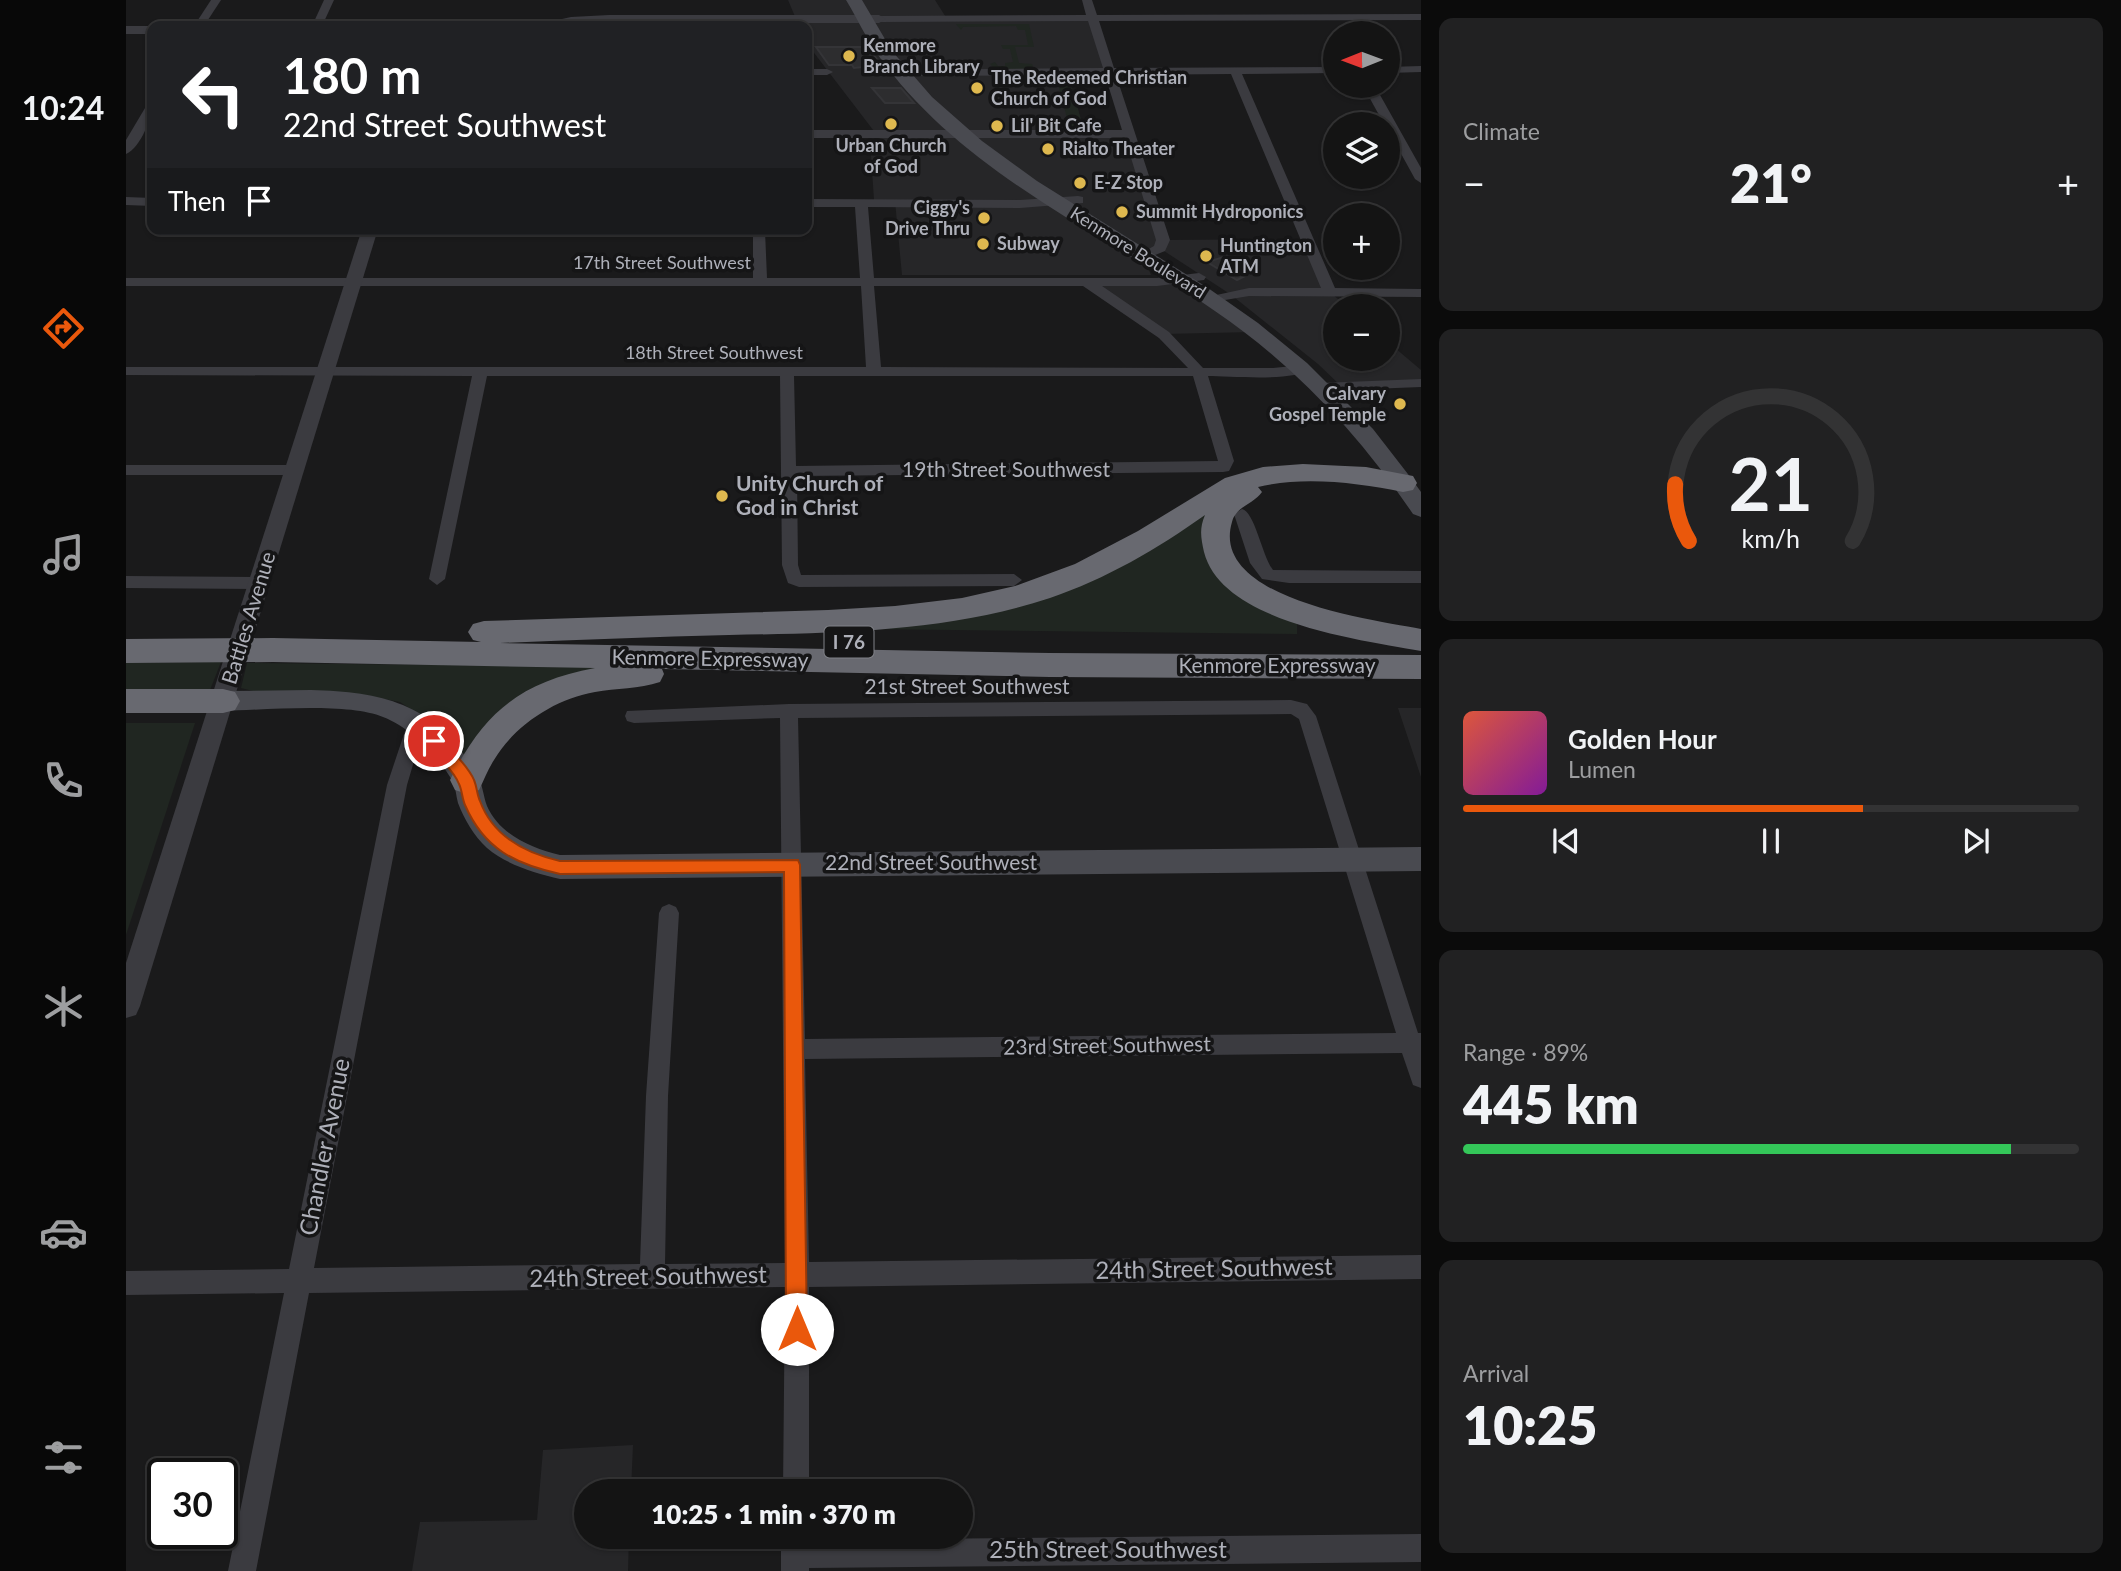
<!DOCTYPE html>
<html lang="en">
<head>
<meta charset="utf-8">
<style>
  :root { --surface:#141414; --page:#212122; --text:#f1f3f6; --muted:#9d9ea0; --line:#333334; --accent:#ea580c }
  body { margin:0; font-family:Lato,sans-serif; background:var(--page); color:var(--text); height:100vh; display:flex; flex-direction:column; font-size:26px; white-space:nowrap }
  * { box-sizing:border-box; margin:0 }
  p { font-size:23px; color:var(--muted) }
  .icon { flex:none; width:38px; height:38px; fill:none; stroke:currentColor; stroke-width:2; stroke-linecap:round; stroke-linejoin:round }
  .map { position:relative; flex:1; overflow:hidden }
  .panel { display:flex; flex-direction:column; gap:18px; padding:18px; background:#0b0b0b; width:700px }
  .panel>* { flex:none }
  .banner { position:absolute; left:21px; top:21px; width:665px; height:214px; border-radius:14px; box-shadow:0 2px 5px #0004,0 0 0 2px var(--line); background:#202124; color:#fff; overflow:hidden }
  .needle { width:46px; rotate:269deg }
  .tools { position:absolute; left:1197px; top:21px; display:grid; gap:14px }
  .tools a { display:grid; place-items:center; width:77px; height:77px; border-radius:50%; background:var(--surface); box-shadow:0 2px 5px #0004,0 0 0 2px var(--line); font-size:35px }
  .speed { position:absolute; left:21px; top:1458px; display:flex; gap:14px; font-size:35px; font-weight:700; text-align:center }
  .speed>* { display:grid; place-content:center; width:91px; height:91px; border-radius:50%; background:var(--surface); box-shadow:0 2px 5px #0004,0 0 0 2px var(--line); line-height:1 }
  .speed .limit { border:4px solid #111; border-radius:10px; background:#fff; color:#111 }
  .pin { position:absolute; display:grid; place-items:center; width:60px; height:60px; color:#fff; margin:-30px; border:4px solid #fff; border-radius:50%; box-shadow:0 2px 7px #0007 }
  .me { position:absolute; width:77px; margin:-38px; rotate:0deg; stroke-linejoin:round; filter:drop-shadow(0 0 5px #0008) }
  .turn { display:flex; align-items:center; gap:24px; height:147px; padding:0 21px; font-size:32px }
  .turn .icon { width:91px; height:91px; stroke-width:2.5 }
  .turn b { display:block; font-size:49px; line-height:60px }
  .then { display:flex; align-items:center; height:66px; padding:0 21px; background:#0003; gap:14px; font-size:26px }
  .big { font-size:52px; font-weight:800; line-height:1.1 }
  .panel .widget { flex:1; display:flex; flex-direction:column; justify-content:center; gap:10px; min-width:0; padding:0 24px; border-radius:14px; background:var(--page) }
  .panel .dial { align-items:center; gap:0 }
  .dial svg { height:182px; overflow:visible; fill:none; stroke:var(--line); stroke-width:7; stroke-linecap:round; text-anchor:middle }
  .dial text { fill:var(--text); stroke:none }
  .song { display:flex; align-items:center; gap:21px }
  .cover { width:84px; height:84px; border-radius:10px; background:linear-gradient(135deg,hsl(10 70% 55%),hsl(290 70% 35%)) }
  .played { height:7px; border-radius:4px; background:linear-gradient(90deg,var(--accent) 65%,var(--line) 65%) }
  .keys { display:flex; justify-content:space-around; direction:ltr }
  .heat { display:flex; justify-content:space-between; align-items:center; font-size:38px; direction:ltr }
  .charge { height:10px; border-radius:5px; background:linear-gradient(90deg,#34c759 89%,var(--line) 0) }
  .trip { position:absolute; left:448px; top:1479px; width:399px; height:70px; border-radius:35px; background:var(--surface); box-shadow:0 2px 5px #0004,0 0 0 2px var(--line); font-weight:800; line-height:70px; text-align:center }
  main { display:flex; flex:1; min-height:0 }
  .tabs { display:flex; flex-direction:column; width:126px; justify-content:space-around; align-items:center; background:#080808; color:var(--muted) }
  .tabs .icon { width:49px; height:49px }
  .tabs .selected { color:var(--accent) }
  .tabs b { font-size:32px; color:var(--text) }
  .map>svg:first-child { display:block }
  .built { fill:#262628 }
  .green { fill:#202621 }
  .building { fill:#2d2d2f; stroke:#343437; stroke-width:2 }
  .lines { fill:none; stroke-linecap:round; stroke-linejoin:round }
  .minor { fill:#3b3b40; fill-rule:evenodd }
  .tertiary { fill:#3b3b40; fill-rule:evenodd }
  .secondary { fill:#494a50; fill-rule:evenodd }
  .motorway { fill:#686970; fill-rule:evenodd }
  .route { fill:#ea580c; stroke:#983908; stroke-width:2 }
  .poi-dot { fill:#deb84f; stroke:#151516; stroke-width:2.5 }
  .labels { text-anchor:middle; stroke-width:7; stroke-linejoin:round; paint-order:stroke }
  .far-poi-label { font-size:18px; font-weight:bold; fill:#aeb0b9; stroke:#151516; text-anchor:start }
  .far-street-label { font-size:18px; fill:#aeb0b9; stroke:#151516 }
  .shield { fill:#151516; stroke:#808288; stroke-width:2 }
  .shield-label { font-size:19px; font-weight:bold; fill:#aeb0b9 }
  .street-label { font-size:21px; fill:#aeb0b9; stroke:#151516 }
  .poi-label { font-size:21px; font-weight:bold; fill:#aeb0b9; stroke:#151516; text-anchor:start }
  .near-street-label { font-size:24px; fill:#aeb0b9; stroke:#151516 }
</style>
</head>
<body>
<main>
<nav class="tabs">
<b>10:24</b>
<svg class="icon selected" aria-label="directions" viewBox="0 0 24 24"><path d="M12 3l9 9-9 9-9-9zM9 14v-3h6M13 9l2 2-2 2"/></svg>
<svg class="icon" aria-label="music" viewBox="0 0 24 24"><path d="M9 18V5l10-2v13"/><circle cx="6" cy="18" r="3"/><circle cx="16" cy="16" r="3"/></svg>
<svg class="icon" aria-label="phone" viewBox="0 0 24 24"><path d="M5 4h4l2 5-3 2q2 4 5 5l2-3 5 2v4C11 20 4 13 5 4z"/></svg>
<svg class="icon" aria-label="climate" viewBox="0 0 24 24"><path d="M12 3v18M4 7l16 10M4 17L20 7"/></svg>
<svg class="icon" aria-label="car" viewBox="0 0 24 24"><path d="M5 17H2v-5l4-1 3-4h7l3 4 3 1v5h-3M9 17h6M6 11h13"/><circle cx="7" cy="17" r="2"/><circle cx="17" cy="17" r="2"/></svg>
<svg class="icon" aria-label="filters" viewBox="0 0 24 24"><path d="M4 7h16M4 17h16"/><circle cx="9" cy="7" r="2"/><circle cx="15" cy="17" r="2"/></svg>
</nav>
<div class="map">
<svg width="1295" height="1571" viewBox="0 0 1295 1571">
  <rect width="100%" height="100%" fill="#1a1a1b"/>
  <g class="built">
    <polygon points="662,0 809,0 821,19 967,19 984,72 941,73 959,134 1003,134 1037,240 1017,256 1025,275 776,275 769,201 748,200 744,140 754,139 682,45 681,26 673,26"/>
    <polygon points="1176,239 1204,292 1220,306 1209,306 1209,359 1262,359 1262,342 1295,370 1295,383 1215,386 1192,364 1104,294 1035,249 1039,240"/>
    <polygon points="1053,281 1128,332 1037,334 966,284"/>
    <polygon points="1272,708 1295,708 1295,777"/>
    <polygon points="507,1445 505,1491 460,1491 460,1536 503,1537 502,1571 286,1571 294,1522 411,1520 417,1450"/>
  </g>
  <g class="green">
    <polygon points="830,24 903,24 908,47 889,47 893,63 906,64 908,69 869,69 864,64 869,62 872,66 879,66 879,63 887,62 884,49 877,49 875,45 902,45 899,30 892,30 890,26 837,27 835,30"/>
    <polygon points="943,77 958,130 941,130 932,122 942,122 932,84 924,84 922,80 888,80 886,84 878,78"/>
    <polygon points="1083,506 1082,550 1171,619 1171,634 737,629 880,607"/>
    <polygon points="95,662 84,690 0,692 0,663"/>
    <polygon points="121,663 492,667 445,678 336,762 307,724 274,702 236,695 127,691 115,688"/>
    <polygon points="0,723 69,723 0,935"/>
  </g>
  <g class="building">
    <polygon points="690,47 742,47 755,65 728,68 726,65 703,65"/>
    <polygon points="746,88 775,88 788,103 759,103"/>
    <polygon points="1101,256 1120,268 1125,273 1111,280 1081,262"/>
  </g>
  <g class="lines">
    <g class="minor">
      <polygon points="85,0 95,0 78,26 68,26"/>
      <polygon points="198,0 208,0 196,26 186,26"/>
      <polygon points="956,0 966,0 971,15 1295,14 1295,20 973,21 988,68 1209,67 1209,73 1116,74 1209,288 1295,289 1295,297 1123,296 1081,303 1081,297 1123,288 1195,288 1105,74 990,75 1044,240 1039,251 1017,260 1010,256 1028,246 1030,240 999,138 681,138 681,130 996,130 979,75 776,76 770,73 776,70 977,68 962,21 753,22 748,19 753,16 960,15"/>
      <polygon points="1295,66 1295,72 1262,73 1262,67"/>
      <polygon points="681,69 701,69 707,72 701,75 681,75"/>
      <polygon points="1237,86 1249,86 1295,168 1295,183 1289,179 1262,130 1262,124 1258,124"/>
      <path d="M22,103H26C26,118 15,147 0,154V140Z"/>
      <path d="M952,196L957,197V203L894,208L742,207L748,278H1031L1073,273L1080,277L1078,280L1031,286H976L1043,332L1077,368H1147L1177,365L1184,369C1169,382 1104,376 1082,376L1108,461L1103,471L1097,472L671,476L672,565L675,575L888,574L896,580L888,586L673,587L662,583L656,565L654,376H361L319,579L311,585L303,579L346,376L0,375V367H740L735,286H0V278H627V229L639,231L641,278H734L729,207H681V199L894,200ZM748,286H957L1033,338L1062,368L755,367ZM668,376H1067L1092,461L670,466Z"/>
      <polygon points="0,197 26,198 26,206 0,205"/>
      <polygon points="1295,379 1295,387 1195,391 1188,387 1195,383"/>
      <polygon points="0,465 169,465 177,470 169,475 0,475"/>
      <path d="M1116,509C1129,512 1136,556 1147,570L1295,571V583H1163L1136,579L1124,563L1108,514Z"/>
      <polygon points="0,576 135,577 144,583 135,589 0,588"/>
      <path d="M1165,700L1181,704L1190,716L1292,1033H1295V1088L1287,1085L1276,1053L679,1059L683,1262L1295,1255V1279L683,1287V1491H657L659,1287L183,1293L130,1571H102L158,1293L0,1295V1271L163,1269L261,785L283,719H297L299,724L281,785L188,1268L514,1264L520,1096L533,913L536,907L543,904L550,907L553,913L542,1096L539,1264L659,1263L654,718L508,723L501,721L499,716L501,711L663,704ZM1165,714L1173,719L1270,1033L679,1039L672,718Z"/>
      <polygon points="1295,1534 1295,1562 683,1568 683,1571 655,1571 655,1536 683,1536 683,1540"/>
    </g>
    <g class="tertiary">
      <polygon points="483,15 753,15 760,19 753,23 483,23 416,26 418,23 445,17"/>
      <polygon points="0,26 28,26 26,34 0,34"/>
      <polygon points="236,229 252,229 14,1006 10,1015 0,1018 0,963"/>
    </g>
    <g class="secondary">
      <path d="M720,0H736L766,51L806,97L856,141L911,181L1082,288L1132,323L1181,363L1247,429L1285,478L1295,492V517L1287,514C1240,445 1185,383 1118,332C998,241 842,182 752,55C740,38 731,18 720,0Z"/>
      <path d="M185,690C260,692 312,705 351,775C357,785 357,795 361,806C374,835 405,848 434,855L1295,847V871L434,879C409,873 381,865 361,848C348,836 338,819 332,803C330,796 330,789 327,782C313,757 284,727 257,717C222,702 137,710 97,711L88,708L84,701L88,694L97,691Z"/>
    </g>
    <g class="motorway">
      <path d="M1177,464L1240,467L1287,476L1291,483L1287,490L1277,492C1231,483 1179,476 1132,487L1136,492C1128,504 1110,506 1106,522C1083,599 1247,620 1295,629V651C1235,640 1096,623 1078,552C1075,538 1073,529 1079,515C1031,549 980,579 924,598C820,632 711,633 603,635C526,637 450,640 374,643L924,653L1295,655V679L924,677L536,669L538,674L534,682C513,689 490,688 469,692C429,699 389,725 368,760C362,769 358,780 353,790L341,794L329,790L324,780C357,713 394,682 469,668L147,662L0,663V639L147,638L355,642L347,640L342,632L347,624L358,621L702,610L769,606L836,598L889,586L949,564L1012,531L1099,478L1137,467Z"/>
      <polygon points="0,689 97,689 109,692 114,701 109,710 97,713 0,713"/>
    </g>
  </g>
  <path class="route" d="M308,736L314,737C324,750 342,765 348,780C351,787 351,795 354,801C367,837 399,853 434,861L672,860L674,865L681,1329L678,1337L671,1340L663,1337L660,1329L658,872L434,874C389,864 358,849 339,805C336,798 336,790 333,784C327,768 309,756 300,741Z"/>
  <g class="poi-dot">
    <circle cx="723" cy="56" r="7"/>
    <circle cx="851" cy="88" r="7"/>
    <circle cx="765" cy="124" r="7"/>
    <circle cx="871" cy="126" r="7"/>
    <circle cx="922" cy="149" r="7"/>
    <circle cx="954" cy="183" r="7"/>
    <circle cx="996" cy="212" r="7"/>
    <circle cx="858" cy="218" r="7"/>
    <circle cx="857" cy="244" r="7"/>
    <circle cx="1080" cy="256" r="7"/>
    <circle cx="1274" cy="404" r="7"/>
    <circle cx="596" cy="496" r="7"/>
  </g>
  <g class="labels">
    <g class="far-poi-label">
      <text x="737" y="52">Kenmore<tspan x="737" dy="21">Branch Library</tspan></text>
      <text x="865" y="84">The Redeemed Christian<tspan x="865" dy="21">Church of God</tspan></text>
      <text x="885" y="132">Lil' Bit Cafe</text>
      <text x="765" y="152" text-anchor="middle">Urban Church<tspan x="765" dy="21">of God</tspan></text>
      <text x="936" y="155">Rialto Theater</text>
      <text x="968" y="189">E-Z Stop</text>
      <text x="844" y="214" text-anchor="end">Ciggy's<tspan x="844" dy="21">Drive Thru</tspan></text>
      <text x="1010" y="218">Summit Hydroponics</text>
      <text x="871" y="250">Subway</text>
      <text x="1094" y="252">Huntington<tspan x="1094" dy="21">ATM</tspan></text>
      <text x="1260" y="400" text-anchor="end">Calvary<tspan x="1260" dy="21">Gospel Temple</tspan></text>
    </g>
    <g class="far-street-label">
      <text transform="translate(1012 253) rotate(32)" y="6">Kenmore Boulevard</text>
      <text x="536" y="269">17th Street Southwest</text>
      <text x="588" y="359">18th Street Southwest</text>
    </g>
    <rect class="shield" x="698.5" y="626.5" width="49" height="31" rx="5"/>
    <g class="shield-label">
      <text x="723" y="649">I 76</text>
    </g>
    <g class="street-label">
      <text x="880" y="477">19th Street Southwest</text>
      <text transform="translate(123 618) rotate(-73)" y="7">Battles Avenue</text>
      <text transform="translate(584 659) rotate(1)" y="7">Kenmore Expressway</text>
      <text x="1151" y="673">Kenmore Expressway</text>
      <text x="841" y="694">21st Street Southwest</text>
      <text x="805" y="870">22nd Street Southwest</text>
      <text transform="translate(981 1046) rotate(-1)" y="7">23rd Street Southwest</text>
    </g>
    <g class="poi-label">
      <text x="610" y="491">Unity Church of<tspan x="610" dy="24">God in Christ</tspan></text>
    </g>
    <g class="near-street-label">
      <text transform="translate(199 1147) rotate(-79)" y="8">Chandler Avenue</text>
      <text transform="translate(1088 1269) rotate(-1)" y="8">24th Street Southwest</text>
      <text transform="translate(522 1277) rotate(-1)" y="8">24th Street Southwest</text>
      <text x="982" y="1558">25th Street Southwest</text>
    </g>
  </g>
</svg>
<div class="tools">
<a><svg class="needle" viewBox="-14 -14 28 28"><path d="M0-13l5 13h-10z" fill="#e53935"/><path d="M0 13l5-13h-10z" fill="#9d9ea0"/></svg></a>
<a><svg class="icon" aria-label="layers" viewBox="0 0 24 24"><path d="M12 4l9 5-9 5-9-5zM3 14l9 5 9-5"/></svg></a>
<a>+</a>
<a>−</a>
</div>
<div class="speed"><div class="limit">30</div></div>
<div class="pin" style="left:308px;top:741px;background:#d93025"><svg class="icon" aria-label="arrive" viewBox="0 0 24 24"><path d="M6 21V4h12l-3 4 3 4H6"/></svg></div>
<svg class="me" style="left:671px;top:1329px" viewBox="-20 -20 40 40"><circle r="19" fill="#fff"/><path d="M0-13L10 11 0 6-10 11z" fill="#ea580c"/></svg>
<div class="trip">10:25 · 1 min · 370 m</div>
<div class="banner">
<div class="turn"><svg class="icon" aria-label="left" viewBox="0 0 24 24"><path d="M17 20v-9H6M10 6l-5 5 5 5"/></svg><div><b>180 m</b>22nd Street Southwest</div></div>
<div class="then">Then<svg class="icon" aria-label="arrive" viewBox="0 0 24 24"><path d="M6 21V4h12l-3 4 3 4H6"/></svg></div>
</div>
</div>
<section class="panel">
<div class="widget"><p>Climate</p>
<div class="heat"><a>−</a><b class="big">21°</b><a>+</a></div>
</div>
<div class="widget dial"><svg viewBox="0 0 100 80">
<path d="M14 69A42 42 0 1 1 86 69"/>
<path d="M14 69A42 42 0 0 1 8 44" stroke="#ea580c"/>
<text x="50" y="56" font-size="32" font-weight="700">21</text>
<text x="50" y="72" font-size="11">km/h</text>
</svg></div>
<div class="widget">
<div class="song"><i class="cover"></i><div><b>Golden Hour</b><p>Lumen</p></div></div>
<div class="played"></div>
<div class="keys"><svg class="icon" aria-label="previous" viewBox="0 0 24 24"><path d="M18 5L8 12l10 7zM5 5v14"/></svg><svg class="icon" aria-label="pause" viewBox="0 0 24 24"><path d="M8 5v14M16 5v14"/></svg><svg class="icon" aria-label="next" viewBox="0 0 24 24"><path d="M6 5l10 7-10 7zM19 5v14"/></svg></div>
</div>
<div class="widget"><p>Range · 89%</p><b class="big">445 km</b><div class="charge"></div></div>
<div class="widget"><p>Arrival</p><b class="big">10:25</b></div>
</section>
</main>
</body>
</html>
